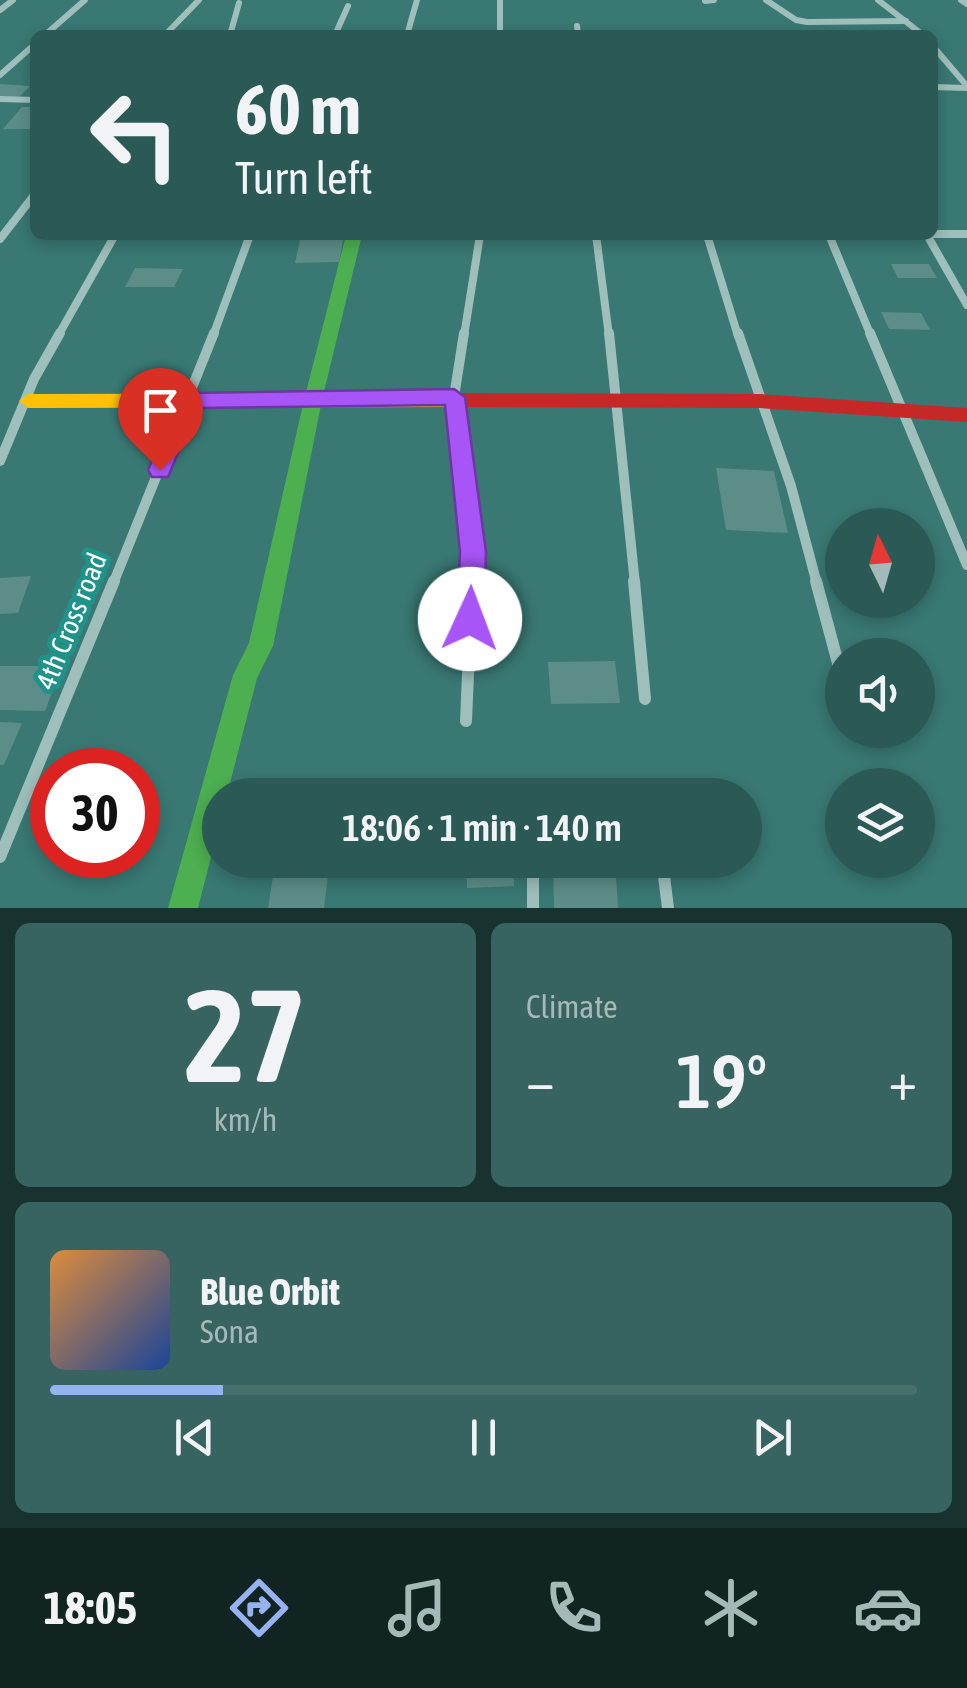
<!DOCTYPE html>
<html lang="en">
<head>
<meta charset="utf-8">
<style>
  :root { --surface:#2b5a56; --page:#376360; --text:#f1f3f6; --muted:#a6b9b9; --line:#476f6c; --accent:#95b2f1 }
  body { margin:0; font-family:"Asap Condensed",sans-serif; background:var(--page); color:var(--text); height:100vh; display:flex; flex-direction:column; font-size:38px; white-space:nowrap }
  * { box-sizing:border-box; margin:0 }
  p { font-size:32px; color:var(--muted) }
  .icon { flex:none; width:55px; height:55px; fill:none; stroke:currentColor; stroke-width:2; stroke-linecap:round; stroke-linejoin:round }
  .map { position:relative; height:908px; overflow:hidden }
  .details { display:flex; flex-direction:column; gap:15px; padding:15px; background:#18322f; flex:1 }
  .details>* { flex:none }
  .top-card { position:absolute; left:30px; top:30px; width:908px; height:210px; border-radius:15px; box-shadow:0 5px 15px #0003; background:#2b5a56; color:var(--text); overflow:hidden }
  .needle { width:65px; rotate:355deg }
  .tools { position:absolute; left:825px; top:508px; display:grid; gap:20px }
  .tools a { display:grid; place-items:center; width:110px; height:110px; border-radius:50%; background:var(--surface); box-shadow:0 5px 15px #0003; font-size:50px }
  .speed { position:absolute; left:30px; top:748px; display:flex; gap:20px; font-size:50px; font-weight:700; text-align:center }
  .speed>* { display:grid; place-content:center; width:130px; height:130px; border-radius:50%; background:var(--surface); box-shadow:0 5px 15px #0003; line-height:1 }
  .speed .limit { border:15px solid #d22; background:#fff; color:#111 }
  .pin { position:absolute; display:grid; place-items:center; width:85px; height:85px; color:#fff; margin:-102px -42px; border-radius:50% 50% 50% 0; rotate:-45deg; box-shadow:0 0 10px #0007 }
  .pin .icon { rotate:45deg }
  .me { position:absolute; width:110px; margin:-55px; rotate:2deg; stroke-linejoin:round; filter:drop-shadow(0 0 8px #0008) }
  .turn { display:flex; align-items:center; gap:35px; height:210px; padding:0 40px; font-size:45px }
  .turn .icon { width:130px; height:130px; stroke-width:2.5 }
  .turn b { display:block; font-size:70px; line-height:85px }
  .big { font-size:75px; font-weight:600; line-height:1.1 }
  .details .tile { flex:1; display:flex; flex-direction:column; justify-content:center; gap:15px; min-width:0; padding:0 35px; border-radius:15px; background:var(--page) }
  .details .dial { align-items:center; gap:0 }
  .dial b { font-size:130px; line-height:1 }
  .song { display:flex; align-items:center; gap:30px }
  .cover { width:120px; height:120px; border-radius:15px; background:linear-gradient(135deg,hsl(30 70% 55%),hsl(220 70% 35%)) }
  .played { height:10px; border-radius:5px; background:linear-gradient(90deg,var(--accent) 20%,var(--line) 20%) }
  .keys { display:flex; justify-content:space-around; direction:ltr }
  .heat { display:flex; justify-content:space-between; align-items:center; font-size:55px; direction:ltr }
  .details .tiles { flex:1; display:grid; gap:15px; grid-template-columns:1fr 1fr }
  .tile:last-child { grid-column:span 2 }
  .trip { position:absolute; left:202px; top:778px; width:560px; height:100px; border-radius:50px; background:var(--surface); box-shadow:0 5px 15px #0003; font-weight:600; line-height:100px; text-align:center }
  .menu { display:flex; height:160px; justify-content:space-around; align-items:center; background:#112422; color:var(--muted) }
  .menu .icon { width:70px; height:70px }
  .menu .current { color:var(--accent) }
  .menu b { font-size:45px; color:var(--text) }
  .map>svg:first-child { display:block }
  .building { fill:#5d8d88 }
  .lines { fill:none; stroke-linecap:round; stroke-linejoin:round }
  .street-far3 { stroke:#9ebfbc; stroke-width:6 }
  .street-far2 { stroke:#9ebfbc; stroke-width:8 }
  .street-far1 { stroke:#9ebfbc; stroke-width:10 }
  .street { stroke:#9ebfbc; stroke-width:12 }
  .fast { fill:#4caf50; fill-rule:evenodd }
  .slow { fill:#ffc107; fill-rule:evenodd }
  .jam { fill:#c62828; fill-rule:evenodd }
  .route { fill:#a855f7; stroke:#6d37a1; stroke-width:2.5 }
  .labels { text-anchor:middle; stroke-width:10; stroke-linejoin:round; paint-order:stroke }
  .street-label { font-size:28px; fill:#fff; stroke:#1f9289 }
</style>
</head>
<body>
<div class="map">
<svg width="967" height="908" viewBox="0 0 967 908">
  <rect width="100%" height="100%" fill="#397873"/>
  <g class="building">
    <polygon points="0,84 30,86 19,97 0,96"/>
    <polygon points="22,107 35,107 35,129 3,129"/>
    <polygon points="301,235 344,235 339,262 295,263"/>
    <polygon points="891,264 929,264 937,278 898,278"/>
    <polygon points="135,268 183,269 174,287 125,287"/>
    <polygon points="881,312 921,313 930,330 889,329"/>
    <polygon points="716,468 774,471 788,533 726,530"/>
    <polygon points="31,576 18,613 0,614 0,578"/>
    <polygon points="615,661 620,703 551,704 548,662"/>
    <polygon points="0,666 62,666 45,711 0,710"/>
    <polygon points="0,722 22,723 4,765 0,765"/>
    <polygon points="466,860 513,860 514,886 467,888"/>
    <polygon points="553,860 615,860 618,908 554,908"/>
    <polygon points="328,875 324,908 268,908 273,876"/>
  </g>
  <g class="lines">
    <g class="street-far3">
      <polyline points="500,0 500,35"/>
      <polyline points="766,0 796,20 807,22 906,21"/>
      <polyline points="878,0 923,35"/>
      <polyline points="961,0 967,4"/>
      <polyline points="705,1 714,0"/>
      <polyline points="0,10 13,0"/>
      <polyline points="577,26 578,35"/>
      <polyline points="45,35 85,0"/>
      <polyline points="165,35 199,0"/>
      <polyline points="230,35 239,3"/>
      <polyline points="335,35 348,6"/>
      <polyline points="407,35 417,0"/>
      <polyline points="932,45 967,86"/>
      <polyline points="0,75 35,44"/>
      <polyline points="932,87 967,88"/>
      <polyline points="0,99 35,100"/>
    </g>
    <g class="street-far2">
      <polyline points="932,234 967,234"/>
      <polyline points="596,235 609,336"/>
      <polyline points="707,235 738,336"/>
      <polyline points="829,235 871,336"/>
      <polyline points="927,235 967,305"/>
      <polyline points="0,239 35,194"/>
      <polyline points="58,336 115,235"/>
      <polyline points="213,336 250,235"/>
      <polyline points="464,336 480,235"/>
    </g>
    <g class="street-far1">
      <polyline points="464,333 454,397 473,551 472,584"/>
      <polyline points="609,333 635,584"/>
      <polyline points="738,333 791,486 817,584"/>
      <polyline points="870,333 967,565"/>
      <polyline points="0,461 34,379 60,333"/>
      <polyline points="113,584 214,333"/>
    </g>
    <g class="street">
      <polyline points="634,581 645,699"/>
      <polyline points="816,581 842,678"/>
      <polyline points="466,721 472,581"/>
      <polyline points="0,857 114,581"/>
      <polyline points="533,860 533,908"/>
      <polyline points="662,860 668,908"/>
    </g>
    <polygon class="fast" points="346,235 362,235 322,400 273,646 257,678 227,795 220,795 220,822 198,908 168,908 233,675 249,643 304,400"/>
    <polygon class="slow" points="461,393 470,400 461,407 28,408 19,401 28,394"/>
    <polygon class="jam" points="461,393 759,394 967,408 967,422 759,408 461,407 452,400"/>
  </g>
  <polygon class="route" points="454,389 465,397 486,552 484,619 480,628 470,631 461,628 457,619 460,552 445,405 197,408 168,477 152,477 148,470 178,400 189,393"/>
  <g class="labels">
    <g class="street-label">
      <text transform="translate(71 621) rotate(-68)" y="10">4th Cross road</text>
    </g>
  </g>
</svg>
<div class="tools">
<a><svg class="needle" viewBox="-14 -14 28 28"><path d="M0-13l5 13h-10z" fill="#e53935"/><path d="M0 13l5-13h-10z" fill="#a6b9b9"/></svg></a>
<a><svg class="icon" aria-label="sound" viewBox="0 0 24 24"><path d="M4 9h4l5-4v14l-5-4H4zM17 9q2 3 0 6"/></svg></a>
<a><svg class="icon" aria-label="layers" viewBox="0 0 24 24"><path d="M12 4l9 5-9 5-9-5zM3 14l9 5 9-5"/></svg></a>
</div>
<div class="speed"><div class="limit">30</div></div>
<div class="pin" style="left:160px;top:470px;background:#d93025"><svg class="icon" aria-label="arrive" viewBox="0 0 24 24"><path d="M6 21V4h12l-3 4 3 4H6"/></svg></div>
<svg class="me" style="left:470px;top:619px" viewBox="-20 -20 40 40"><circle r="19" fill="#fff"/><path d="M0-13L10 11 0 6-10 11z" fill="#a855f7"/></svg>
<div class="trip">18:06 · 1 min · 140 m</div>
<div class="top-card">
<div class="turn"><svg class="icon" aria-label="left" viewBox="0 0 24 24"><path d="M17 20v-9H6M10 6l-5 5 5 5"/></svg><div><b>60 m</b>Turn left</div></div>
</div>
</div>
<section class="details">
<div class="tiles">
<div class="tile dial"><b>27</b><p>km/h</p></div>
<div class="tile"><p>Climate</p>
<div class="heat"><a>−</a><b class="big">19°</b><a>+</a></div>
</div>
<div class="tile">
<div class="song"><i class="cover"></i><div><b>Blue Orbit</b><p>Sona</p></div></div>
<div class="played"></div>
<div class="keys"><svg class="icon" aria-label="previous" viewBox="0 0 24 24"><path d="M18 5L8 12l10 7zM5 5v14"/></svg><svg class="icon" aria-label="pause" viewBox="0 0 24 24"><path d="M8 5v14M16 5v14"/></svg><svg class="icon" aria-label="next" viewBox="0 0 24 24"><path d="M6 5l10 7-10 7zM19 5v14"/></svg></div>
</div>
</div>
</section>
<nav class="menu">
<b>18:05</b>
<svg class="icon current" aria-label="directions" viewBox="0 0 24 24"><path d="M12 3l9 9-9 9-9-9zM9 14v-3h6M13 9l2 2-2 2"/></svg>
<svg class="icon" aria-label="music" viewBox="0 0 24 24"><path d="M9 18V5l10-2v13"/><circle cx="6" cy="18" r="3"/><circle cx="16" cy="16" r="3"/></svg>
<svg class="icon" aria-label="phone" viewBox="0 0 24 24"><path d="M5 4h4l2 5-3 2q2 4 5 5l2-3 5 2v4C11 20 4 13 5 4z"/></svg>
<svg class="icon" aria-label="climate" viewBox="0 0 24 24"><path d="M12 3v18M4 7l16 10M4 17L20 7"/></svg>
<svg class="icon" aria-label="car" viewBox="0 0 24 24"><path d="M5 17H2v-5l4-1 3-4h7l3 4 3 1v5h-3M9 17h6M6 11h13"/><circle cx="7" cy="17" r="2"/><circle cx="17" cy="17" r="2"/></svg>
</nav>
</body>
</html>
